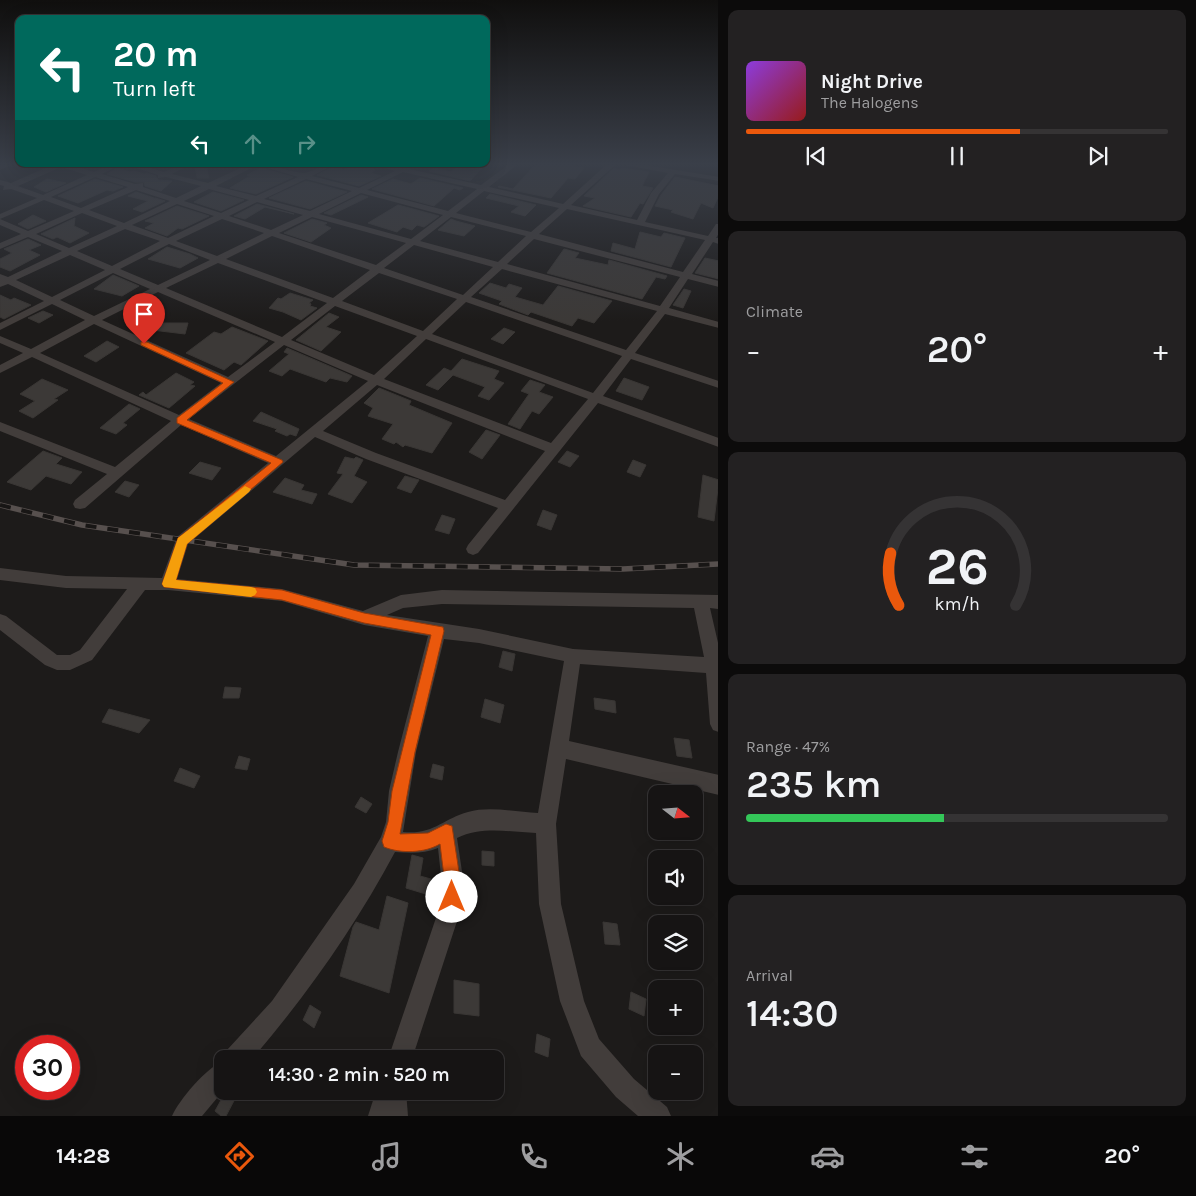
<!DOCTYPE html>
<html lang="en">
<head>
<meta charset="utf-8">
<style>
  :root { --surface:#161414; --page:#232122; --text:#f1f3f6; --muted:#9e9ea0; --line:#353334; --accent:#ea580c }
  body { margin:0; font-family:Karla,sans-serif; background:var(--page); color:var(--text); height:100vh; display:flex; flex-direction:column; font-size:19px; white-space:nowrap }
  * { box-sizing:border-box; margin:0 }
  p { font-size:16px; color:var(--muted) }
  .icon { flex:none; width:28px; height:28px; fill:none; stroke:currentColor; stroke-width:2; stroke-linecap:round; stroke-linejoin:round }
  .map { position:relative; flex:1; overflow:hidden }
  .drawer { display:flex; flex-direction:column; gap:10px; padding:10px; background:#0c0b0b; width:478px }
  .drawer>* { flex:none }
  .hud { position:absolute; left:15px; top:15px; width:475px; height:152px; border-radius:10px; box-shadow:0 5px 20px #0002,0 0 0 1px var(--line); background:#00695c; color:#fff; overflow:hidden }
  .needle { width:32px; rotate:107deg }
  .controls { position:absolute; left:648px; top:785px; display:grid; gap:10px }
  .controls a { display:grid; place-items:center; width:55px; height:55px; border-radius:10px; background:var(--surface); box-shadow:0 5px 20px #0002,0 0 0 1px var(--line); font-size:25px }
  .speed { position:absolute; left:15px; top:1035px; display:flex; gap:10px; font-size:25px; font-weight:700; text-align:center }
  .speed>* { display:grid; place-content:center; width:65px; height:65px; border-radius:50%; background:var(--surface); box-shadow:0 5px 20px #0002,0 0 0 1px var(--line); line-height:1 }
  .speed .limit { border:8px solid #d22; background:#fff; color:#111 }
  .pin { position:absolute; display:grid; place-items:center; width:42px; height:42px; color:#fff; margin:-51px -21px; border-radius:50% 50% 50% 0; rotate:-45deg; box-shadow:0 0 5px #0007 }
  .pin .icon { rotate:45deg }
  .me { position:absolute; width:55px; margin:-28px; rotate:0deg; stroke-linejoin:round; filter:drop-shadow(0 0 4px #0008) }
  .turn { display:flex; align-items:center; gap:18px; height:105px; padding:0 15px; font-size:22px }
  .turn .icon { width:65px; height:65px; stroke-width:2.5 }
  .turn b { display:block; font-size:35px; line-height:42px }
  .lanes { display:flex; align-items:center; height:48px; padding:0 15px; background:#0003; justify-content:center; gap:25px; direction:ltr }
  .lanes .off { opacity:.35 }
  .big { font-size:38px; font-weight:600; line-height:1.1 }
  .drawer .widget { flex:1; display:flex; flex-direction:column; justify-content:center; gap:8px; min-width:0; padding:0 18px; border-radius:10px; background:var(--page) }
  .drawer .dial { align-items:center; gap:0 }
  .dial svg { height:130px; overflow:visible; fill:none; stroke:var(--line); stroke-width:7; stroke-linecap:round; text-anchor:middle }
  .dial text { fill:var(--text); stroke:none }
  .song { display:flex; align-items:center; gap:15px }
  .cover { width:60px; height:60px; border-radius:8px; background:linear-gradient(135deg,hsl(270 70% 55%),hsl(0 70% 35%)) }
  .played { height:5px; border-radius:2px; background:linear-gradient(90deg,var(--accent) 65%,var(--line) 65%) }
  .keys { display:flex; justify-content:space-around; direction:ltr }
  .heat { display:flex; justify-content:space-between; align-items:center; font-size:28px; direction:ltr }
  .charge { height:8px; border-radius:4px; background:linear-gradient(90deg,#34c759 47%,var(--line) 0) }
  .trip { position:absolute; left:214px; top:1050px; width:290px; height:50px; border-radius:10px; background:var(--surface); box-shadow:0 5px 20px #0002,0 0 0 1px var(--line); font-weight:600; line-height:50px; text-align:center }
  .dock { display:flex; height:80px; justify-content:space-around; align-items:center; background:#090808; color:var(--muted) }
  .dock .icon { width:35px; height:35px }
  .dock .active { color:var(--accent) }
  .dock b { font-size:22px; color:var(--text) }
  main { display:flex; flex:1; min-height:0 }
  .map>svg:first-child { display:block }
  .building { fill:#3c3937; stroke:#393634 }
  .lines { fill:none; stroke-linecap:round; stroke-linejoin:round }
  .minor { fill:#423d3b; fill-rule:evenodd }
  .rail-casing { stroke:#57504e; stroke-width:5.5 }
  .rail { stroke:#181615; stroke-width:4; stroke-dasharray:11; stroke-linecap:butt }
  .route { fill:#ea580c; stroke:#983908 }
  .slow { fill:#f59e0b }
</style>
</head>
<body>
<main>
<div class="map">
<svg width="719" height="1116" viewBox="0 0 719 1116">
  <rect width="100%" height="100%" fill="#1d1b1a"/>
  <g class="building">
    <polygon points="195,165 206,165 209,178 197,178"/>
    <polygon points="352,165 374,165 375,167 371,169 375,170 371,173 381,176 359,186 317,175 333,167 344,170"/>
    <polygon points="464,165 482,168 470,181 429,171 434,168 451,172 458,166"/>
    <polygon points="535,165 569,165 584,168 575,179 568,178 551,198 498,187 499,186 513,189"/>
    <polygon points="117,168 130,172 134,171 144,174 147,173 156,176 158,180 172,181 161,191 145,186 144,182 135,182 107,174"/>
    <polygon points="261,168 293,177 256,194 230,188 250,176 247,175"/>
    <polygon points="614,168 620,170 621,168 649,172 642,186 653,188 643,204 640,203 631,217 583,206 595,198 584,196"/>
    <polygon points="675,177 719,186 719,195 713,208 701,203 693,219 671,212 673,210 655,206 661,195"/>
    <polygon points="420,178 463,188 460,190 454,188 434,206 372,189 393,179 411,184"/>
    <polygon points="47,179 66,183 46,192 34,187"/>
    <polygon points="95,179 123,187 113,191 107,190 78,203 58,196"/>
    <polygon points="306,181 347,192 310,209 269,198"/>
    <polygon points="136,192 154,198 153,199 155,198 165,201 142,212 133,209 148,201 128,196"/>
    <polygon points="213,192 244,200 221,211 194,202"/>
    <polygon points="490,194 536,205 525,216 511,212 519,206 486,198"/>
    <polygon points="361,195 368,197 331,215 324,213"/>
    <polygon points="257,204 294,214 265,207 245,219 234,216"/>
    <polygon points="398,205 439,216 424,227 417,225 412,230 403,227 397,232 368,223"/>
    <polygon points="177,206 209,216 182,229 178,228 167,236 145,228 154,223 145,221"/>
    <polygon points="33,215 46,221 28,229 18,224"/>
    <polygon points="75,218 74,226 89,233 70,243 57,237 53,239 41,234"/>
    <polygon points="312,219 327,223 324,225 331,228 311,242 284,233"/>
    <polygon points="451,219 456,221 475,226 464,236 438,230"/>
    <polygon points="640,232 661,237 664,233 685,238 671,267 611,251 613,243 635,249"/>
    <polygon points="28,239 41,245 29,250 40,255 10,271 0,267 0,259 12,253 4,249"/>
    <polygon points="167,247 190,254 198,258 180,268 148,259"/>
    <polygon points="564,249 579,253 575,258 608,265 609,260 667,276 665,279 656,277 642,299 547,273"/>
    <polygon points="705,258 719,261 719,279 695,273"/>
    <polygon points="113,275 139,286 122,296 94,289"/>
    <polygon points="490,283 506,288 509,284 522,288 515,297 543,305 558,286 612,301 594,323 578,318 572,326 531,312 528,315 499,304 502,301 479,293"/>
    <polygon points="684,289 691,291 683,308 673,305"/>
    <polygon points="290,293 313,300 309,303 311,304 310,306 317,308 301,320 283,312 269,308 278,298 281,299"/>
    <polygon points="0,295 11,300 14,298 31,305 4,319 0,317"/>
    <polygon points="43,311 53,315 39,323 28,318"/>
    <polygon points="329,313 339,317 326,327 341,332 321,351 296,340"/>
    <polygon points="152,323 188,323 185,334 152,330"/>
    <polygon points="232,327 268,341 241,365 234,362 224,370 186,353 214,332 221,334"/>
    <polygon points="504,328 515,332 503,344 491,339"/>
    <polygon points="107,341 119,347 96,362 84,356"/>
    <polygon points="287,348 329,366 352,376 347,382 330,378 326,382 290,369 282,376 269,371 289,354 284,352"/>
    <polygon points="462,359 499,371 494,379 504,383 489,400 478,396 485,387 453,375 438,390 426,385 444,368 451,371"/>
    <polygon points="176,373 194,382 190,385 195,386 169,408 139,395 143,392 146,395"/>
    <polygon points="624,378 649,387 642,400 616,391"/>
    <polygon points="42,379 68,390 54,399 58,400 33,418 19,411 35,401 20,394"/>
    <polygon points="530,380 545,385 539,392 553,397 539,414 532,411 520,429 508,424 529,394 521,391"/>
    <polygon points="379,388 411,401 409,405 452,423 432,453 405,445 403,447 396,442 394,444 382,439 393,424 368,416 373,408 364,403"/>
    <polygon points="129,404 140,409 123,423 127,425 116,434 100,428"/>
    <polygon points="261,412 299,429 296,436 290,434 287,436 275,431 277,429 253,421"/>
    <polygon points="486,430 500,435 482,459 469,452"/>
    <polygon points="43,451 62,458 56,464 82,472 71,484 46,476 31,490 7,482"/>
    <polygon points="567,451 579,456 570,467 558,462"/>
    <polygon points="345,457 354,459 356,457 363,460 354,476 367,482 352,503 328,494 343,474 337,473"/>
    <polygon points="633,460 646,465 640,477 627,472"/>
    <polygon points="200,462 221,468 212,480 189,473"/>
    <polygon points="703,475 719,480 714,521 698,517"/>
    <polygon points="405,476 419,480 411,493 397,488"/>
    <polygon points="285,478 304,485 301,490 317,494 312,504 273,492"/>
    <polygon points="125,481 139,485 129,497 115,492"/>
    <polygon points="543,510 557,515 551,530 537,525"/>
    <polygon points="442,515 455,519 449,534 435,530"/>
    <polygon points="503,651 515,654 512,671 499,667"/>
    <polygon points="225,687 241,688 239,698 223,698"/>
    <polygon points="594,698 615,701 616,713 595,709"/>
    <polygon points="485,699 504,705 500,723 481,717"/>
    <polygon points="109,709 150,720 139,733 102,722"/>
    <polygon points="674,738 689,740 692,758 677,756"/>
    <polygon points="239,756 250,759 247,770 235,768"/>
    <polygon points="433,764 444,767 442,780 430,777"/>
    <polygon points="180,768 200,776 194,788 174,781"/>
    <polygon points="361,797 372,804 366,813 355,807"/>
    <polygon points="482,851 494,852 494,866 482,865"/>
    <polygon points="412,855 423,858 420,876 431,879 429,895 406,888"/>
    <polygon points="387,896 408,903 389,993 340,976 353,927 356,922 379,930"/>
    <polygon points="603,922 617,924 620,945 605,944"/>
    <polygon points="454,980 479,984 479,1016 454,1013"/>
    <polygon points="631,992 646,999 644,1016 629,1009"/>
    <polygon points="310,1005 321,1012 314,1028 303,1020"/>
    <polygon points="537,1034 550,1039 548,1057 535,1052"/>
    <polygon points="226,1091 229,1091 236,1097 226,1116 221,1116 215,1111"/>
  </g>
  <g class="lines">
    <g class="minor">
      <polygon points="0,165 11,165 0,170"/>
      <path d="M52,165H71L94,172L109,165H120L102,174L135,184L143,183V187L176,198L201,186L166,177L158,178V175L127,165H140L164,172L179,165H189L172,174L208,183L247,165H257L216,186L256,196L298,177L258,165C274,165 287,171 302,173C309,174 321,165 333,165L312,176L359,188L395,171L376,165L401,167L406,165H416L409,169L481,185L508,165H517L489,187L563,204L606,165H615L571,205L637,220L651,193L668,173L625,165H645L719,177V181L675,174L659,194L645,222L708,236L716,224H719V233L716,238H719V244L713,242L692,274L719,281V287L688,279L669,308L719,322V328L665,314L635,353L719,381V388L631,359L603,396L719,438V447L598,403L478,553L473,555L468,553L466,549L468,545L498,508L366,459L315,437L188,544L177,579L282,589L363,611L401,595L442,590L719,595V609L710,608L719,647V732L713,730L710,724L706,673L580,664L569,741L719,775V795L566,759L556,824L561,904L584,1001L599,1039L634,1079L667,1107L671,1116H638L616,1097L581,1056L560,1001L539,904L536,833C509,832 482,826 457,838L464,885L461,909L412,1059H388L439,909L442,885L438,848C424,854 410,853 395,852C356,925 307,995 252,1059H224L227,1050L272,1001L354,884L381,837L386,822L389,791L398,752L428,636L364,625L282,601L168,590H145L92,660L70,670H57L45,665L0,630V614L6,616L57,655H70L80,650L127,589L66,588L0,580V568L66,576L162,578L177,537L268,463L181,425L85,508L80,509L75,508L73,504L75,500L107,474L0,431V422L115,467L171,421L32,357L0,373V365L23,353L0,343V336L31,349L85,320L52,304L0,330V323L44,301L8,284L0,287V274L8,277L62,251L28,237L0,249V243L21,234L0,225V214L37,198L11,189L3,190L4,186L0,185V180L11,183ZM61,167L87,175L43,195L18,186ZM403,172L477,189L448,211L367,190ZM95,177L128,187L81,208L51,197ZM306,179L352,191L310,211L264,199ZM209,189L249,200L221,213L184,201ZM136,190L170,201L124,223L89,210ZM484,191L559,208L531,232L456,213ZM361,193L443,215L411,239L319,214ZM44,200L74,211L28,231L0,219ZM257,202L303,215L271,230L229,216ZM177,204L214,216L168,238L132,225ZM567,209L705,240L683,272L539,234ZM82,213L117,226L69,248L36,234ZM312,217L406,243L376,265L279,233ZM451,217L526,236L498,262L420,241ZM222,219L264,233L217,256L176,241ZM125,229L160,241L112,266L77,251ZM272,236L370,270L333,298L226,259ZM534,239L680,277L660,306L507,264ZM169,244L210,260L158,285L120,269ZM414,245L493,267L463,295L384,268ZM70,255L105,270L52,297L16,280ZM218,263L327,303L282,337L166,288ZM502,269L657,311L626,350L471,297ZM113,273L150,289L94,316L60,300ZM379,273L457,299L423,331L342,301ZM158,292L275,342L228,377L102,320ZM466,302L622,356L593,393L432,334ZM335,306L417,336L374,375L291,340ZM94,324L221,383L179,415L40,353ZM426,339L588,399L551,443L384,379ZM284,345L368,381L276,456L189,419ZM377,385L545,451L505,500L376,453L323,431ZM442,604L694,608L704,657L573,649L479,629L387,615L403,608ZM444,639L479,643L564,661L538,813C516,812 489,806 468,812C442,819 434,835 403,832L416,752Z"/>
      <path d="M222,1062L223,1091L202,1116H172C179,1100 206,1068 222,1062Z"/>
      <polygon points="376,1091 406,1091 408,1116 368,1116"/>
    </g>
    <defs>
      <polyline id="rail" points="0,505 82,525 354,565 623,569 719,564"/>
    </defs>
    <use href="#rail" class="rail-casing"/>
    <use href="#rail" class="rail"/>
  </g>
  <linearGradient id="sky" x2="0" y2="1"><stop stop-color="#100f0e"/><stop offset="0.51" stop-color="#3a3f49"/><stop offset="1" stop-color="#3a3f49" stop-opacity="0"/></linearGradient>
  <rect width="719" height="321" fill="url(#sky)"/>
  <path class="route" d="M141,342H147L234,382L187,420L282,460L283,462L187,544L176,580L282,590L364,613L443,627L444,631L415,752L400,834L428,833L446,824L452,826L461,885L457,903L452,905L446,903L443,897L445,885L440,844C425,853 401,854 384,847L382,841L388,822L392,791L431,635L364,623L282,600L164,587L162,584L178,538L271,463L177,423V418L223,383L141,345Z"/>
  <polygon class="slow" points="245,486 251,489 249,492 187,544 176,580 251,587 255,588 257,592 255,595 251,597 164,587 162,584 178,538"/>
</svg>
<div class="controls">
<a><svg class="needle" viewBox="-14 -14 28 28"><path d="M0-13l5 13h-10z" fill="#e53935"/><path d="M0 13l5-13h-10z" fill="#9e9ea0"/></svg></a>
<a><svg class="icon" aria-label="sound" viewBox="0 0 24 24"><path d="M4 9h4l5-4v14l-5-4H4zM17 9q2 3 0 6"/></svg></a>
<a><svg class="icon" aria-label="layers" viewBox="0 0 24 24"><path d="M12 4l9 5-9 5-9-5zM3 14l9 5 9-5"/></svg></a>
<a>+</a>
<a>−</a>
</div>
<div class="speed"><div class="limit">30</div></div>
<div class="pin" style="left:144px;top:344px;background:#d93025"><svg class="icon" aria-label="arrive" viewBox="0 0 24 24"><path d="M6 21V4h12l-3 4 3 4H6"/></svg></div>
<svg class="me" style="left:452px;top:897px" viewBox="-20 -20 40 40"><circle r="19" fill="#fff"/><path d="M0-13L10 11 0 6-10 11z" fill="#ea580c"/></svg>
<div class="trip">14:30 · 2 min · 520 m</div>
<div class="hud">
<div class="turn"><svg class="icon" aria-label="left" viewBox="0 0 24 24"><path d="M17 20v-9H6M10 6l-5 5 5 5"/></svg><div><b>20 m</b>Turn left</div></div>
<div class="lanes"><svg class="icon" aria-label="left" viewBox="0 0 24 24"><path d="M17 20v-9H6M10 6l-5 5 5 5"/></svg><svg class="icon off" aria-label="ahead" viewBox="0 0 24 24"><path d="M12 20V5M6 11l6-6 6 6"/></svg><svg class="icon off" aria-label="right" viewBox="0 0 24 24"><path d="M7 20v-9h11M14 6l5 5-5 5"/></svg></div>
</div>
</div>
<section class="drawer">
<div class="widget">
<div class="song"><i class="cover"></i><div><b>Night Drive</b><p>The Halogens</p></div></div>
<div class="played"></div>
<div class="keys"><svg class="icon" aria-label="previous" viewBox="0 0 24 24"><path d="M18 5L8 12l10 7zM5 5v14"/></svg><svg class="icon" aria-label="pause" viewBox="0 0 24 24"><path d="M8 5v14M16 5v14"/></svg><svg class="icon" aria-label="next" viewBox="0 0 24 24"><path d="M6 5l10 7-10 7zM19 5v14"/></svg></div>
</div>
<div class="widget"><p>Climate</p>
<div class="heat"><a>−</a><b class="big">20°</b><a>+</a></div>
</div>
<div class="widget dial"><svg viewBox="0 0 100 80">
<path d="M14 69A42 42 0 1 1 86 69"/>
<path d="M14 69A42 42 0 0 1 9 37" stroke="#ea580c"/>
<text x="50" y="56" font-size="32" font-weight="700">26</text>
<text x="50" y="72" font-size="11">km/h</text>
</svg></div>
<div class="widget"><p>Range · 47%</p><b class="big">235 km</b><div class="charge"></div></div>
<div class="widget"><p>Arrival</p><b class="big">14:30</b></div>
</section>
</main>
<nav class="dock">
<b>14:28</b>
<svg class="icon active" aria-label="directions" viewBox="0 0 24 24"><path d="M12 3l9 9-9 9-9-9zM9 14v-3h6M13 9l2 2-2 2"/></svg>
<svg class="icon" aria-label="music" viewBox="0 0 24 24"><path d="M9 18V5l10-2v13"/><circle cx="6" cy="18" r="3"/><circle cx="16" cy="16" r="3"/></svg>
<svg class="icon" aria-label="phone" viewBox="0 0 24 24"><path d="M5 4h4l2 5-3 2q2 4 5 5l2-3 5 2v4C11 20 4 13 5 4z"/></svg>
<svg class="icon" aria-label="climate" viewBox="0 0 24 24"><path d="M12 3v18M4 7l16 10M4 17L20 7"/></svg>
<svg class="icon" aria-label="car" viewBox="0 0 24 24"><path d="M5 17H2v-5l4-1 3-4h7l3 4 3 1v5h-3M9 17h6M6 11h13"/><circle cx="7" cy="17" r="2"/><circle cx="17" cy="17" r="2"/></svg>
<svg class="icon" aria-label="filters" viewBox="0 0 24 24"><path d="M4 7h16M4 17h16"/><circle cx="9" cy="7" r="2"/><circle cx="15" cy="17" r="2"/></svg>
<b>20°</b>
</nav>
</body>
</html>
